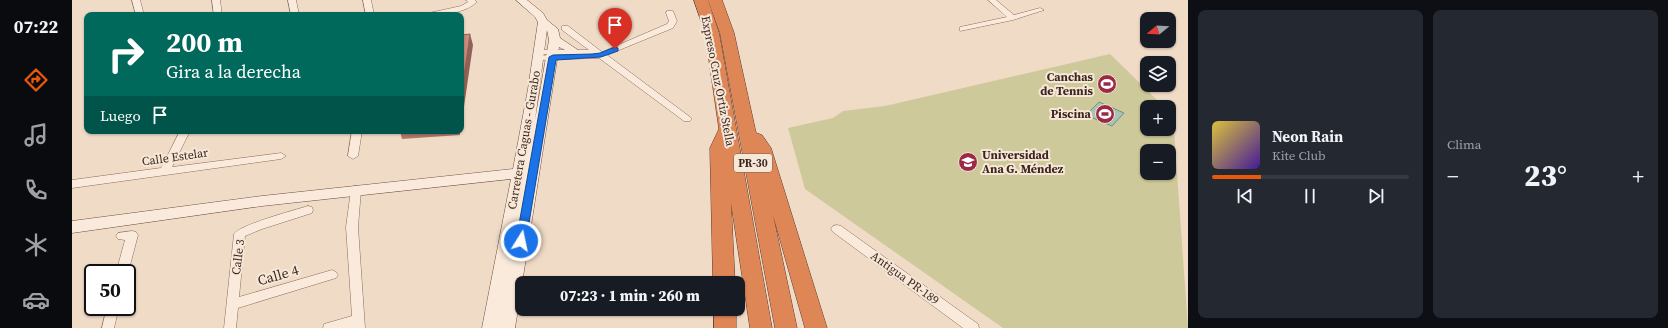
<!DOCTYPE html>
<html lang="es">
<head>
<meta charset="utf-8">
<style>
  :root { --surface:#171b24; --page:#242831; --text:#f1f3f6; --muted:#9ea1a6; --line:#363941; --accent:#ea580c }
  body { margin:0; font-family:"Source Serif 4",serif; background:var(--page); color:var(--text); height:100vh; display:flex; flex-direction:column; font-size:15px; white-space:nowrap }
  * { box-sizing:border-box; margin:0 }
  p { font-size:13px; color:var(--muted) }
  .icon { flex:none; width:22px; height:22px; fill:none; stroke:currentColor; stroke-width:2; stroke-linecap:round; stroke-linejoin:round }
  .map { position:relative; flex:1; overflow:hidden }
  .side { display:flex; flex-direction:column; gap:10px; padding:10px; background:#0d0f14; width:480px }
  .side>* { flex:none }
  .banner { position:absolute; left:12px; top:12px; width:380px; height:122px; border-radius:8px; box-shadow:0 1px 3px #0004; background:#00695c; color:#fff; overflow:hidden }
  .needle { width:26px; rotate:252deg }
  .tools { position:absolute; left:1068px; top:12px; display:grid; gap:8px }
  .tools a { display:grid; place-items:center; width:36px; height:36px; border-radius:8px; background:var(--surface); box-shadow:0 1px 3px #0004; font-size:20px }
  .speed { position:absolute; left:12px; top:264px; display:flex; gap:8px; font-size:20px; font-weight:700; text-align:center }
  .speed>* { display:grid; place-content:center; width:52px; height:52px; border-radius:50%; background:var(--surface); box-shadow:0 1px 3px #0004; line-height:1 }
  .speed .limit { border:2px solid #111; border-radius:6px; background:#fff; color:#111 }
  .pin { position:absolute; display:grid; place-items:center; width:34px; height:34px; color:#fff; margin:-41px -17px; border-radius:50% 50% 50% 0; rotate:-45deg; box-shadow:0 0 4px #0007 }
  .pin .icon { rotate:45deg }
  .me { position:absolute; width:44px; margin:-22px; rotate:10deg; stroke-linejoin:round; filter:drop-shadow(0 0 3px #0008) }
  .turn { display:flex; align-items:center; gap:14px; height:84px; padding:0 16px; font-size:18px }
  .turn .icon { width:52px; height:52px; stroke-width:2.5 }
  .turn b { display:block; font-size:28px; line-height:34px }
  .then { display:flex; align-items:center; height:38px; padding:0 16px; background:#0003; gap:8px; font-size:15px }
  .big { font-size:30px; font-weight:800; line-height:1.1 }
  .side .tile { flex:1; display:flex; flex-direction:column; justify-content:center; gap:6px; min-width:0; padding:0 14px; border-radius:8px; background:var(--page) }
  .song { display:flex; align-items:center; gap:12px }
  .cover { width:48px; height:48px; border-radius:6px; background:linear-gradient(135deg,hsl(50 70% 55%),hsl(260 70% 35%)) }
  .played { height:4px; border-radius:2px; background:linear-gradient(90deg,var(--accent) 25%,var(--line) 25%) }
  .keys { display:flex; justify-content:space-around; direction:ltr }
  .heat { display:flex; justify-content:space-between; align-items:center; font-size:22px; direction:ltr }
  .side .tiles { flex:1; display:grid; gap:10px; grid-template-columns:repeat(2,1fr) }
  .trip { position:absolute; left:443px; top:276px; width:230px; height:40px; border-radius:8px; background:var(--surface); box-shadow:0 1px 3px #0004; font-weight:800; line-height:40px; text-align:center }
  main { display:flex; flex:1; min-height:0 }
  .menu { display:flex; flex-direction:column; width:72px; justify-content:space-around; align-items:center; background:#090b0e; color:var(--muted) }
  .menu .icon { width:28px; height:28px }
  .menu .on { color:var(--accent) }
  .menu b { font-size:18px; color:var(--text) }
  .map>svg:first-child { display:block }
  .green { fill:#cec99a; fill-rule:evenodd }
  .water { fill:#a8c3b5; stroke:#6e9281 }
  .lines { fill:none; stroke-linecap:round; stroke-linejoin:round }
  .street-casing { stroke:#8c6b5c; stroke-width:1 }
  .secondary-casing { stroke:#6e4c3f; stroke-width:1 }
  .highway-casing { stroke:#5a3a30; stroke-width:1 }
  .street { fill:#faeadb; fill-rule:evenodd }
  .secondary { fill:#faeadb; fill-rule:evenodd }
  .highway { fill:#df8657; fill-rule:evenodd }
  .wall { fill:#b1786b }
  .shaded-wall { fill:#906257 }
  .building { fill:#ce8c7c; stroke:#906257 }
  .route { fill:#1a73e8; stroke:#114b97 }
  .labels { text-anchor:middle; stroke-width:4; stroke-linejoin:round; paint-order:stroke }
  .shield { fill:#f7e7d7; stroke:#746157; stroke-width:1 }
  .shield-label { font-size:11px; font-weight:bold; fill:#3c2720 }
  .poi-label { font-size:12px; font-weight:bold; fill:#3c2720; stroke:#f7e7d7; text-anchor:end }
  .street-label { font-size:12px; fill:#3c2720; stroke:#f7e7d7 }
  .near-street-label { font-size:14px; fill:#3c2720; stroke:#f7e7d7 }
</style>
</head>
<body>
<main>
<nav class="menu">
<b>07:22</b>
<svg class="icon on" aria-label="directions" viewBox="0 0 24 24"><path d="M12 3l9 9-9 9-9-9zM9 14v-3h6M13 9l2 2-2 2"/></svg>
<svg class="icon" aria-label="music" viewBox="0 0 24 24"><path d="M9 18V5l10-2v13"/><circle cx="6" cy="18" r="3"/><circle cx="16" cy="16" r="3"/></svg>
<svg class="icon" aria-label="phone" viewBox="0 0 24 24"><path d="M5 4h4l2 5-3 2q2 4 5 5l2-3 5 2v4C11 20 4 13 5 4z"/></svg>
<svg class="icon" aria-label="climate" viewBox="0 0 24 24"><path d="M12 3v18M4 7l16 10M4 17L20 7"/></svg>
<svg class="icon" aria-label="car" viewBox="0 0 24 24"><path d="M5 17H2v-5l4-1 3-4h7l3 4 3 1v5h-3M9 17h6M6 11h13"/><circle cx="7" cy="17" r="2"/><circle cx="17" cy="17" r="2"/></svg>
</nav>
<div class="map">
<svg width="1116" height="328" viewBox="0 0 1116 328">
  <rect width="100%" height="100%" fill="#f0dbc7"/>
  <path class="green" d="M1038,54L1075,90L1079,92L1078,93L1092,107H1075V129H1097V112L1101,116L1116,328H931L733,189L716,128L761,118L771,111L813,106ZM1075,151H1097V173H1075Z"/>
  <polygon class="water" points="1027,102 1052,113 1040,126 1014,115"/>
  <g class="lines">
    <defs>
      <g id="street">
        <polygon points="60,0 68,0 72,15 64,15"/>
        <polygon points="140,0 148,0 150,15 142,15"/>
        <polygon points="216,0 224,0 227,15 219,15"/>
        <polygon points="291,0 299,0 302,15 294,15"/>
        <path d="M394,0H403L405,2C392,14 370,15 353,15L357,13L389,6L396,2Z"/>
        <polygon points="916,0 924,0 942,15 968,8 972,10 941,20 888,31 888,27 935,17"/>
        <polygon points="595,11 601,11 605,21 601,28 535,55 618,117 620,119 618,121 612,121 527,58 466,60 462,58 466,56 489,54 464,54 463,52 467,50 517,50 490,30 490,26 496,26 530,52 595,24 597,21 594,13"/>
        <polygon points="108,131 118,131 100,167 209,153 214,156 209,159 0,188 0,180 89,168"/>
        <polygon points="280,131 290,131 286,156 281,159 276,156"/>
        <polygon points="284,186 288,187 289,190 286,227 293,328 251,328 252,324 280,316 274,227 279,190 280,187"/>
        <path d="M236,206L240,207L241,210L240,213L190,229L173,236L167,297L260,270L264,272L266,275L264,278L166,308L164,328H152L162,234C167,225 223,210 236,206Z"/>
        <polygon points="765,225 769,226 906,324 907,328 891,328 761,232 759,229 761,226"/>
        <polygon points="60,231 64,232 66,235 56,273 55,275 55,273 44,273 53,240 46,239 44,236 46,233"/>
        <polygon points="35,307 47,307 42,328 30,328"/>
      </g>
      <path id="secondary" d="M444,0H455L471,13L475,20L486,29L488,38L509,52L507,54L503,55L487,47L443,328H410L439,179L190,206L0,233V221L190,196L441,169L456,89L466,22L463,17ZM475,30L477,40L463,120Z"/>
      <g id="highway">
        <polygon points="622,0 636,0 647,33 700,328 678,328 659,203 663,283 641,283 638,148 647,129 633,33"/>
        <polygon points="636,0 650,0 662,33 684,133 690,135 699,148 755,328 733,328 701,215 725,328 703,328 648,33"/>
        <rect x="642" y="309" width="22" height="19"/>
      </g>
    </defs>
    <use href="#street" class="street-casing"/>
    <use href="#secondary" class="secondary-casing"/>
    <use href="#highway" class="highway-casing"/>
    <use href="#street" class="street"/>
    <use href="#secondary" class="secondary"/>
    <use href="#highway" class="highway"/>
  </g>
  <polygon class="wall" points="328,131 388,131 388,135 330,139"/>
  <polygon class="shaded-wall" points="398,34 401,45 389,127 389,96"/>
  <polygon class="building" points="398,34 389,96 389,35"/>
  <polygon class="route" points="543,47 546,48 546,51 529,57 484,60 454,241 453,244 445,244 444,241 477,57 481,55 520,54 528,53"/>
  <defs>
    <symbol id="stadium-disc" viewBox="-11 -11 22 22"><circle r="9.5" fill="#9c2a44" stroke="#f7e7d7"/><path d="M0-5a6.5 5 0 1 0 0 10a6.5 5 0 1 0 0-10ZM-3.5-1.8h7v3.6h-7Z" fill="#fff"/></symbol>
    <symbol id="university-disc" viewBox="-11 -11 22 22"><circle r="9.5" fill="#9c2a44" stroke="#f7e7d7"/><path d="M0-5L7-2L0 1L-7-2ZM-4 1L0 2.5L4 1V4Q0 6-4 4Z" fill="#fff"/></symbol>
  </defs>
  <g fill-rule="evenodd">
    <use href="#stadium-disc" x="1024" y="73" width="22" height="22"/>
    <use href="#stadium-disc" x="1022" y="103" width="22" height="22"/>
    <use href="#university-disc" x="885" y="151" width="22" height="22"/>
  </g>
  <g class="labels">
    <rect class="shield" x="662" y="154" width="38" height="18" rx="3"/>
    <g class="shield-label">
      <text x="681" y="167">PR-30</text>
    </g>
    <g class="poi-label">
      <text x="1021" y="81">Canchas<tspan x="1021" dy="14">de Tennis</tspan></text>
      <text x="1019" y="118">Piscina</text>
      <text x="910" y="159" text-anchor="start">Universidad<tspan x="910" dy="14">Ana G. Méndez</tspan></text>
    </g>
    <g class="street-label">
      <text transform="translate(646 81) rotate(79)" y="4">Expreso Cruz Ortiz Stella</text>
      <text transform="translate(452 140) rotate(-80)" y="4">Carretera Caguas - Gurabo</text>
      <text transform="translate(103 157) rotate(-8)" y="4">Calle Estelar</text>
      <text transform="translate(166 257) rotate(-83)" y="4">Calle 3</text>
      <text transform="translate(833 278) rotate(36)" y="4">Antigua PR-189</text>
    </g>
    <g class="near-street-label">
      <text transform="translate(206 275) rotate(-16)" y="5">Calle 4</text>
    </g>
  </g>
</svg>
<div class="tools">
<a><svg class="needle" viewBox="-14 -14 28 28"><path d="M0-13l5 13h-10z" fill="#e53935"/><path d="M0 13l5-13h-10z" fill="#9ea1a6"/></svg></a>
<a><svg class="icon" aria-label="layers" viewBox="0 0 24 24"><path d="M12 4l9 5-9 5-9-5zM3 14l9 5 9-5"/></svg></a>
<a>+</a>
<a>−</a>
</div>
<div class="speed"><div class="limit">50</div></div>
<div class="pin" style="left:543px;top:49px;background:#d93025"><svg class="icon" aria-label="arrive" viewBox="0 0 24 24"><path d="M6 21V4h12l-3 4 3 4H6"/></svg></div>
<svg class="me" style="left:449px;top:241px" viewBox="-20 -20 40 40"><circle r="17" fill="#1a73e8" stroke="#fff" stroke-width="3"/><path d="M0-11L8 9 0 5-8 9z" fill="#fff"/></svg>
<div class="trip">07:23 · 1 min · 260 m</div>
<div class="banner">
<div class="turn"><svg class="icon" aria-label="right" viewBox="0 0 24 24"><path d="M7 20v-9h11M14 6l5 5-5 5"/></svg><div><b>200 m</b>Gira a la derecha</div></div>
<div class="then">Luego<svg class="icon" aria-label="arrive" viewBox="0 0 24 24"><path d="M6 21V4h12l-3 4 3 4H6"/></svg></div>
</div>
</div>
<section class="side">
<div class="tiles">
<div class="tile">
<div class="song"><i class="cover"></i><div><b>Neon Rain</b><p>Kite Club</p></div></div>
<div class="played"></div>
<div class="keys"><svg class="icon" aria-label="previous" viewBox="0 0 24 24"><path d="M18 5L8 12l10 7zM5 5v14"/></svg><svg class="icon" aria-label="pause" viewBox="0 0 24 24"><path d="M8 5v14M16 5v14"/></svg><svg class="icon" aria-label="next" viewBox="0 0 24 24"><path d="M6 5l10 7-10 7zM19 5v14"/></svg></div>
</div>
<div class="tile"><p>Clima</p>
<div class="heat"><a>−</a><b class="big">23°</b><a>+</a></div>
</div>
</div>
</section>
</main>
</body>
</html>
